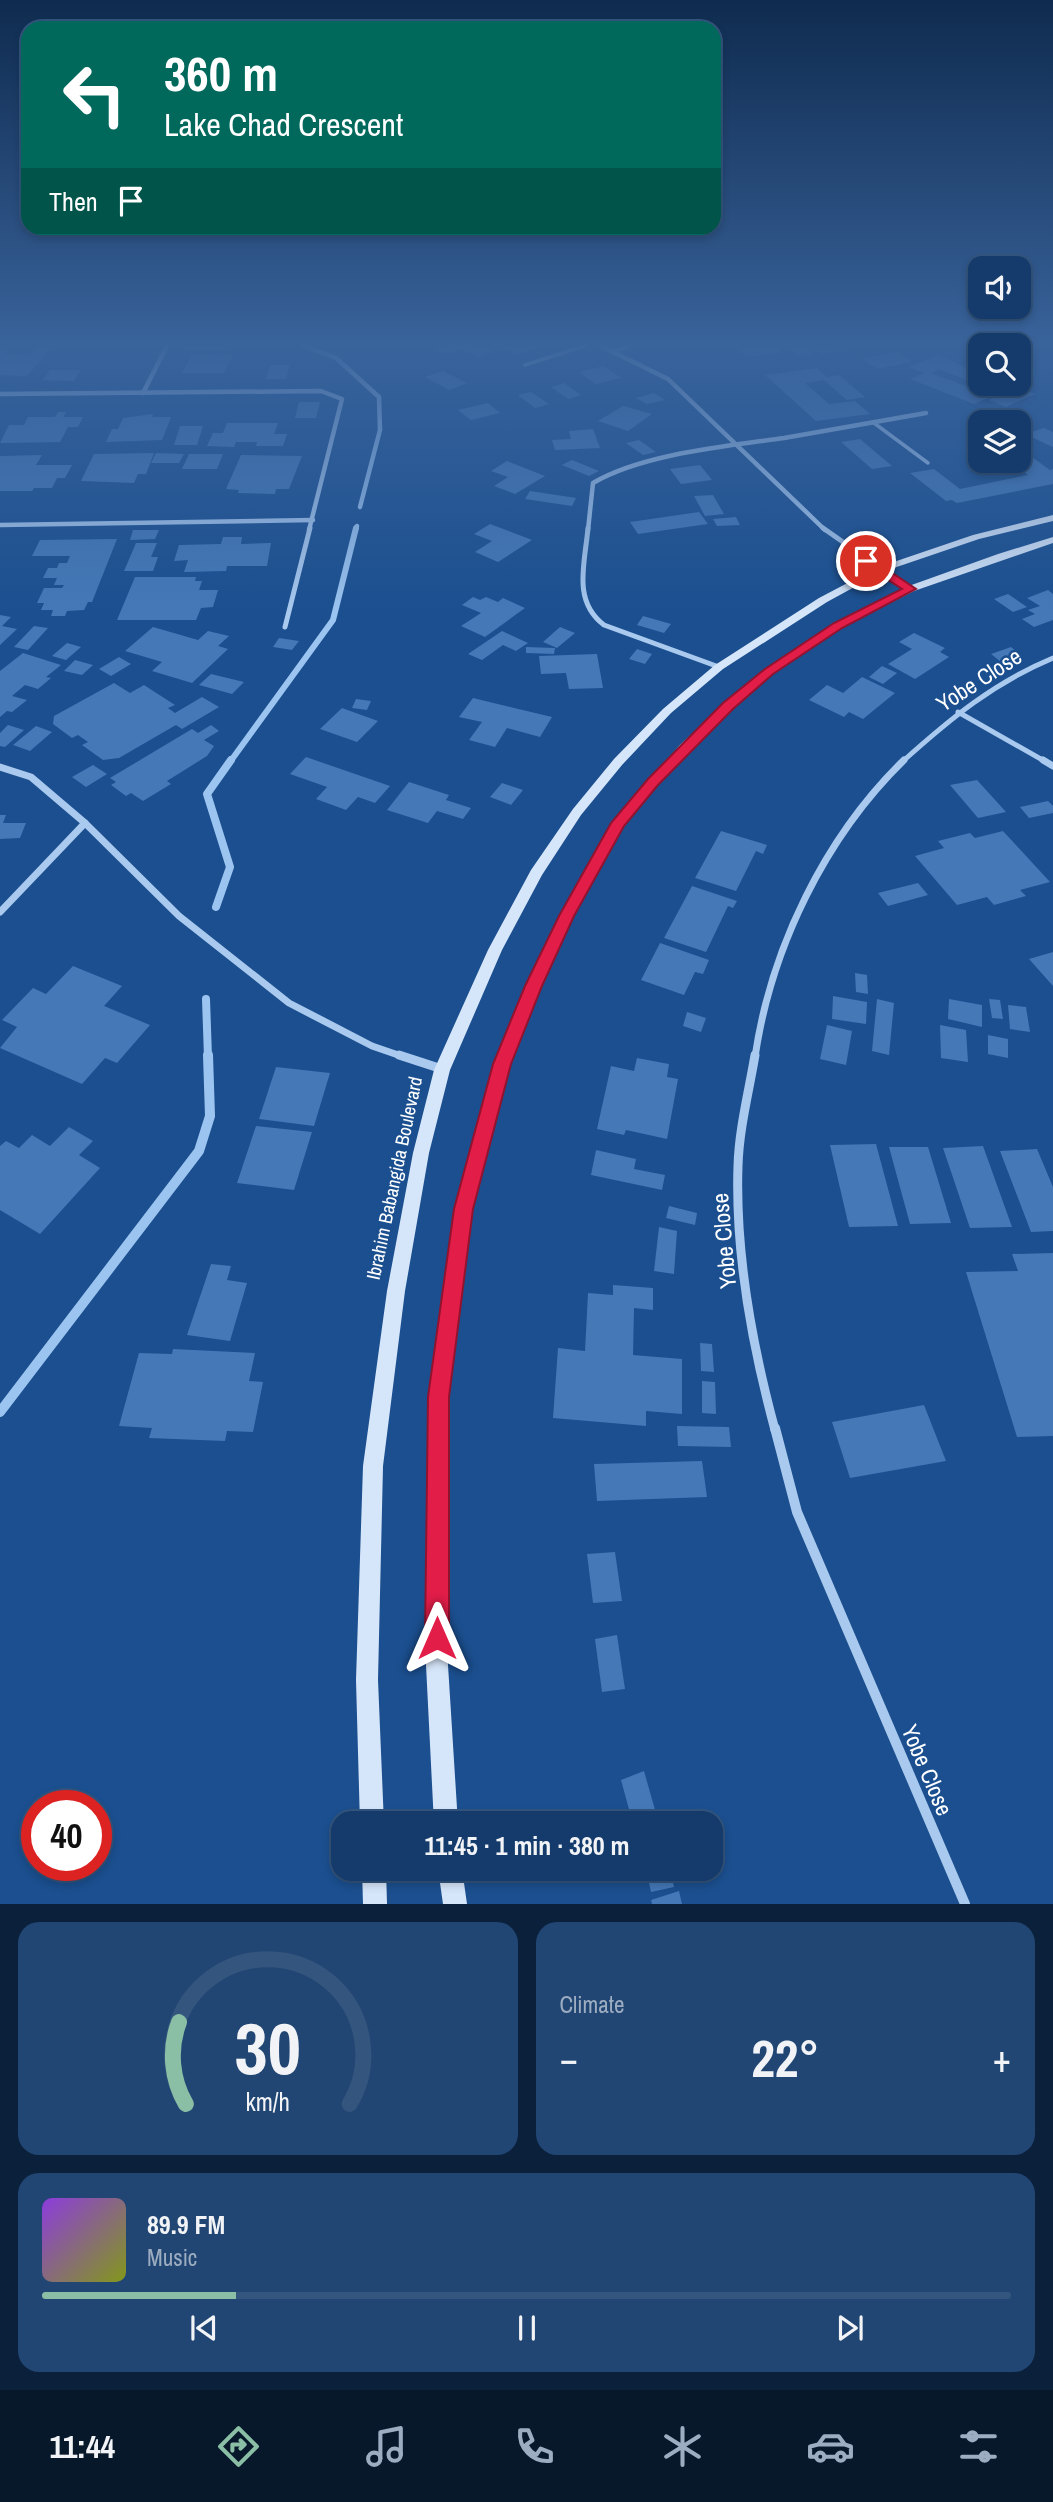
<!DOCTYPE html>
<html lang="en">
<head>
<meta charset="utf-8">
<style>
  :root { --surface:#143b6b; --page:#214673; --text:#f1f3f6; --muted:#9dadc1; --line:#33557e; --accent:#8abfa5 }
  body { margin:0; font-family:"Archivo Narrow",sans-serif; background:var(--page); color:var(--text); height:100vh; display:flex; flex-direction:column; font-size:26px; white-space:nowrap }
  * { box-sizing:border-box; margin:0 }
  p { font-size:23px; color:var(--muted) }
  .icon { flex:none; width:38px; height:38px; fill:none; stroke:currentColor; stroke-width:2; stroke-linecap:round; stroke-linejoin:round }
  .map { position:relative; height:1904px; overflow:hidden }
  .drawer { display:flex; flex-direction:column; gap:18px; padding:18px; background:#0b203b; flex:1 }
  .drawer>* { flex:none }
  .hud { position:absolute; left:21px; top:21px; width:700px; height:214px; border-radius:21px; box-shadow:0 4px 10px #0003,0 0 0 2px var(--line); background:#00695c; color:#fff; overflow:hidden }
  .fabs { position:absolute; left:968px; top:256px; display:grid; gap:14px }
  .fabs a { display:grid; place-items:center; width:63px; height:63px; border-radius:14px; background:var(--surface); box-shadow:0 4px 10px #0003,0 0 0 2px var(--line); font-size:35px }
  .speed { position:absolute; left:21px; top:1790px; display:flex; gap:14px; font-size:35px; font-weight:700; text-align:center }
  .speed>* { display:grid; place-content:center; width:91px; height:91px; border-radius:50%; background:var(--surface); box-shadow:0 4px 10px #0003,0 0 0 2px var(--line); line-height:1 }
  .speed .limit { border:10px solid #d22; background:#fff; color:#111 }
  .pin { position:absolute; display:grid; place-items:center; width:60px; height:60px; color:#fff; margin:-30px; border:4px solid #fff; border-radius:50%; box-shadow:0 2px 7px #0007 }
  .me { position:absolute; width:77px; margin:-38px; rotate:0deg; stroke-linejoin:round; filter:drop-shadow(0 0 5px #0008) }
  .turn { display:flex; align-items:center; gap:24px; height:147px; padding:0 28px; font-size:32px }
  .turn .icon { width:91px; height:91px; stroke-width:2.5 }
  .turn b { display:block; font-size:49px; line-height:60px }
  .then { display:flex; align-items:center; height:66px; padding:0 28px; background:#0003; gap:14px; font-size:26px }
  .big { font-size:52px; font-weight:800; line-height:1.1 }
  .drawer .tile { flex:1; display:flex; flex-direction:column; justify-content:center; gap:10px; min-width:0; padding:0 24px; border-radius:21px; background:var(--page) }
  .drawer .dial { align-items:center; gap:0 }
  .dial svg { height:182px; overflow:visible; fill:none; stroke:var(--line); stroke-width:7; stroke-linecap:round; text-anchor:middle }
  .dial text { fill:var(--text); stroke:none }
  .song { display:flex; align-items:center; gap:21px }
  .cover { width:84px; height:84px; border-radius:10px; background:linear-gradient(135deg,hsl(270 70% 55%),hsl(70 70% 35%)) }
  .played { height:7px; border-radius:4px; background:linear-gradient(90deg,var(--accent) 20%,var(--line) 20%) }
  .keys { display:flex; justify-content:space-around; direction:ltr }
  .heat { display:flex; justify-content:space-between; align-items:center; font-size:38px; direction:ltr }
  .drawer .tiles { flex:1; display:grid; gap:18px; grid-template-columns:1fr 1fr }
  .tile:last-child { grid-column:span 2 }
  .trip { position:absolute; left:331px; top:1811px; width:392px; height:70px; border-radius:21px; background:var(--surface); box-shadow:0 4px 10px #0003,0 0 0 2px var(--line); font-weight:800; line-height:70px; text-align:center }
  .tabs { display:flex; height:112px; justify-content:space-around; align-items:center; background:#08182b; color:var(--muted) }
  .tabs .icon { width:49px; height:49px }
  .tabs .active { color:var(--accent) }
  .tabs b { font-size:32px; color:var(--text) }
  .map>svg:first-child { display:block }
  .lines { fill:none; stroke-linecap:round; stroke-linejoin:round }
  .stream-far3 { stroke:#9cc4f0; stroke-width:4.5 }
  .stream-far2 { stroke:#9cc4f0; stroke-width:6 }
  .stream-far1 { stroke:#9cc4f0; stroke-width:8 }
  .stream { stroke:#9cc4f0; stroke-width:10 }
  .building { fill:#4478b7 }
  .lane { stroke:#a9c9ee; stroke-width:3.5 }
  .street-far4 { stroke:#a9c9ee; stroke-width:4.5 }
  .street-far3 { stroke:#a9c9ee; stroke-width:5 }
  .street-far2 { stroke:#a9c9ee; stroke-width:7 }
  .street-far1 { stroke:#a9c9ee; stroke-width:9 }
  .street { stroke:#a9c9ee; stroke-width:10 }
  .secondary { fill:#d6e6fa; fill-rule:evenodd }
  .route { fill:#e11d48; stroke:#92132f; stroke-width:2 }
  .labels { text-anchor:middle; stroke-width:5; stroke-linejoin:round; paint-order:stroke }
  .street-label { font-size:19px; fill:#fff; stroke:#1b4f8f }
  .near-street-label { font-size:23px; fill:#fff; stroke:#1b4f8f }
</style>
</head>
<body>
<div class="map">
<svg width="1053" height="1904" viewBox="0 0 1053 1904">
  <rect width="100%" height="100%" fill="#1b4f8f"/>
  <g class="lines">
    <g class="stream-far3">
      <polyline points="304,346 336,358 379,397 380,430 360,507"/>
      <polyline points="356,530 357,526"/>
    </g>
    <polyline class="stream-far2" points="230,762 333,620 356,528"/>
    <g class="stream-far1">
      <polyline points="216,907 230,867 207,794 231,760"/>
      <polyline points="206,999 208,1057"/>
    </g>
    <polyline class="stream" points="0,1412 199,1151 210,1116 208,1055"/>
  </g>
  <g class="building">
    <polygon points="38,346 53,346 27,376 0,375 0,347 10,347 4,354 30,355"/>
    <polygon points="187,346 228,346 226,350 185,350"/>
    <polygon points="436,346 484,346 495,351 479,357 461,349 446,354 432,348"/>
    <polygon points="497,346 534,346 537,348 516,355"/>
    <polygon points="733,346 775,346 782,352 747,357"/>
    <polygon points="786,346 804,346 813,354 797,356"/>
    <polygon points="838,346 843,350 822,354 815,350"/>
    <polygon points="897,352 912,362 877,369 862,359"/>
    <polygon points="192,354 233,355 224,373 182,373"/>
    <polygon points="938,355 980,374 980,383 1005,383 1035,394 1006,407 989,400 1002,394 939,369 931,373 992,396 974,404 910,379 924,373 909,367"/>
    <polygon points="270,365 290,365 286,379 266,379"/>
    <polygon points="604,366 621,378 596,384 579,372"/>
    <polygon points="817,368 827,377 839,375 865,397 847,400 824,380 805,383 829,404 855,401 870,414 816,421 765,375"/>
    <polygon points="50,370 81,370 74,381 43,380"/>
    <polygon points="443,371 467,383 449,390 425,377"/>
    <polygon points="564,383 581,395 568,399 551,387"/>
    <polygon points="531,392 549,404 535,408 518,395"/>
    <polygon points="654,393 665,400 647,404 636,398"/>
    <polygon points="299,402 320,402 316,418 295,418"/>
    <polygon points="488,403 500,413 471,420 458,410"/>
    <polygon points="623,406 652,414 628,431 598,421"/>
    <polygon points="58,412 66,412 63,417 83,417 78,427 68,427 60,442 0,443 9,425 24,425 28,417 55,417"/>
    <polygon points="153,414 152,417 171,417 162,440 106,442 112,429 118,429 123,418"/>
    <polygon points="227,423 278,423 274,434 287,434 283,446 256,446 257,442 236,442 234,447 207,446 213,433 223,433"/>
    <polygon points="180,426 203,426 197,445 174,445"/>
    <polygon points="1044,428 1053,432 1053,447 1025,434"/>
    <polygon points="593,429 600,448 555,450 552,440 571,439 569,431"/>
    <polygon points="860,439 892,466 872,469 841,442"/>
    <polygon points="639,440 656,452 643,455 626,443"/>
    <polygon points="1022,450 1050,470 1053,469 1053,484 957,503 952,500 946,501 910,473 934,469 960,489 1028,475 1007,460 1018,460 1018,451"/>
    <polygon points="154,453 146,474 138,474 134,483 81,481 94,454"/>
    <polygon points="156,453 184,454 179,463 151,463"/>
    <polygon points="189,454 223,454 217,469 182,469"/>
    <polygon points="42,455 36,465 72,465 65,478 57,478 52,488 34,488 32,491 0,491 0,456"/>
    <polygon points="241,455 302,456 289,489 276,489 275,494 238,493 239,490 226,489"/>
    <polygon points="572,460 599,471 589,476 562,465"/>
    <polygon points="507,461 545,476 515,494 494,486 508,477 491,471"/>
    <polygon points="700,465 712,480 681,484 670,469"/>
    <polygon points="530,491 576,498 572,506 525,499"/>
    <polygon points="713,495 724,514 705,516 694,496"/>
    <polygon points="699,512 708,524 638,534 630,522"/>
    <polygon points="736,517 740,525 717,526 713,519"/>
    <polygon points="490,524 532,540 498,562 475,552 492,541 474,534"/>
    <polygon points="133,530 159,530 155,539 130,540"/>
    <polygon points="223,537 242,537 241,544 271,543 267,566 227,566 226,571 184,572 188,560 174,561 179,545 221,544"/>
    <polygon points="117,539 92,602 88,602 84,610 67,611 65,616 51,616 53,610 41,610 44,603 37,603 44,588 62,588 64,585 54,585 57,578 43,578 48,568 57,568 59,563 67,563 70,556 32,556 40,540"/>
    <polygon points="136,543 157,543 151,557 158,557 153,571 124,571"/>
    <polygon points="135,577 196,577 195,581 202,581 199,590 218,590 213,607 201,608 196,620 117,620"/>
    <polygon points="1048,590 1053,594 1053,620 1034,627 1022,619 1035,614 1028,610 1040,606 1027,598"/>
    <polygon points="1008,594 1027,607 1013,612 994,599"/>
    <polygon points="473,597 480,600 486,597 498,602 503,598 525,608 485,637 461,626 481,613 462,605"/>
    <polygon points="0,615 11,617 2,626 17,629 0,645"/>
    <polygon points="643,616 671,624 664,633 637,625"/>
    <polygon points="34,626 48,628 28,650 14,647"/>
    <polygon points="153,627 198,640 208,631 229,636 218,646 228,649 192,683 152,671 162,662 125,651"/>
    <polygon points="560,627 575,633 557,648 543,642"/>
    <polygon points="502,631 528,643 516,651 503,645 482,660 468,654"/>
    <polygon points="914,633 945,648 940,652 949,657 915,679 888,664 912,649 899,642"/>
    <polygon points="279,638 299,641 292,650 273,647"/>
    <polygon points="67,643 81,647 66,660 52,656"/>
    <polygon points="526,647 555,648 554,654 526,653"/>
    <polygon points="1011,647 1021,655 1001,662 991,654"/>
    <polygon points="637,649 652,654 645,664 629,659"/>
    <polygon points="23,653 61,665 46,677 51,678 38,689 25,685 12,696 27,700 12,712 7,711 0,717 0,671"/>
    <polygon points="597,654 603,688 569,689 566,673 541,674 539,656"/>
    <polygon points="119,657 131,664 111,676 99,669"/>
    <polygon points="75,660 93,665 82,675 64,671"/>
    <polygon points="882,666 897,673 883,684 869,677"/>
    <polygon points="211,674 244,682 232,694 199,685"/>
    <polygon points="862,677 895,693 863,719 849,712 844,717 809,700 827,685 843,693"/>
    <polygon points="114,683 130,693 144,685 175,705 168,708 175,713 202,697 219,707 182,729 176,725 119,758 103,760 82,745 88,742 78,735 72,738 53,724 54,716"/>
    <polygon points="473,698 552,717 540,737 507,728 495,747 469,740 482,722 459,717"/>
    <polygon points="356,699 371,701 367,710 352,708"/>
    <polygon points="342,708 378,721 357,742 320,729"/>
    <polygon points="8,725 24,730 5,747 0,746 0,733"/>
    <polygon points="211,725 219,731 204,740 214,746 207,756 167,781 171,784 143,801 131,793 126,796 111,785 116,782 110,778 192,729 198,733"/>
    <polygon points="36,726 52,732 30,751 13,745"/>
    <polygon points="306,757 390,786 375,803 358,797 346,810 316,799 327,787 290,774"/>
    <polygon points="93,765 107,774 86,787 72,777"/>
    <polygon points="977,780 1006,812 978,818 950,785"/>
    <polygon points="409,782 449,795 446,800 471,808 463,819 437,811 428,823 387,810"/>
    <polygon points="502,783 523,790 511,805 490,797"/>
    <polygon points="1048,801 1053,806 1053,813 1029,818 1020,807"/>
    <polygon points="0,815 6,815 3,823 26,823 20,838 0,839"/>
    <polygon points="721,831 767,845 763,854 756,851 736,891 695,878"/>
    <polygon points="1003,831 1050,882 1020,890 1026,896 994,905 987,897 957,905 915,856 944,848 938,841 970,833 975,838"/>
    <polygon points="918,883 928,895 888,906 878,893"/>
    <polygon points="692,886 737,901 733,908 728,906 706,952 664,938"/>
    <polygon points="660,943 709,960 703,974 695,972 684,995 641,980"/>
    <polygon points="1053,952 1053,986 1029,959"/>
    <polygon points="73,966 122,986 104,1006 150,1025 117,1063 105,1058 82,1084 0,1048 17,1027 2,1020 33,988 46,994"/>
    <polygon points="855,973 867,975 868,994 856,992"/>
    <polygon points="833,996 867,1002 866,1024 832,1019"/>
    <polygon points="877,999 894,1003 889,1055 872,1051"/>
    <polygon points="949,999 982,1005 982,1027 948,1019"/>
    <polygon points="989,999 1000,1000 1003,1019 992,1018"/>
    <polygon points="1008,1005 1026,1007 1030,1032 1010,1029"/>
    <polygon points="687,1012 706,1018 701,1032 683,1026"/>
    <polygon points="827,1025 852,1031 846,1065 820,1059"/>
    <polygon points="940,1025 966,1030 968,1062 941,1058"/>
    <polygon points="988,1035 1008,1039 1008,1058 988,1054"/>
    <polygon points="637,1058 669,1064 667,1077 678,1079 667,1139 626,1130 624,1135 597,1129 611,1066 634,1071"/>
    <polygon points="276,1067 330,1073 314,1126 259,1119"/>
    <polygon points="256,1126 312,1132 294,1190 237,1183"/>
    <polygon points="69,1127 93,1141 79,1155 100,1168 40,1234 0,1210 0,1146 6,1141 19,1148 32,1135 50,1146"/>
    <polygon points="876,1144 898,1226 849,1227 830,1145"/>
    <polygon points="983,1146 1012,1227 970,1228 943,1148"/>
    <polygon points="889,1147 928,1147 951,1223 910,1224"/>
    <polygon points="1037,1149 1053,1187 1053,1231 1031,1232 1000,1151"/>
    <polygon points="596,1150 636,1159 634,1169 665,1175 662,1190 591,1175"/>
    <polygon points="669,1206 697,1213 695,1225 666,1218"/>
    <polygon points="659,1227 677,1231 674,1274 654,1271"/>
    <polygon points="1053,1253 1053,1436 1017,1437 966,1272 1018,1271 1012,1254"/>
    <polygon points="211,1264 231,1266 227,1280 247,1283 230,1341 187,1335"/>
    <polygon points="613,1285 653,1288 653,1310 634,1308 633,1355 682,1359 682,1414 646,1411 646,1426 553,1418 558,1348 585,1351 588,1293 613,1295"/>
    <polygon points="700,1343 712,1344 714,1372 701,1371"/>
    <polygon points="173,1349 255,1353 249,1381 263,1382 253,1432 227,1431 225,1441 149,1438 152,1428 119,1426 139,1353 172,1354"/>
    <polygon points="702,1381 715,1382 716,1414 702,1413"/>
    <polygon points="924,1405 946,1461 850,1478 832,1422"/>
    <polygon points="677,1426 729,1427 731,1447 678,1446"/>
    <polygon points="702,1461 707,1497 597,1501 594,1464"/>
    <polygon points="615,1552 622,1601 593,1603 587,1554"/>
    <polygon points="617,1635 625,1689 602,1692 595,1639"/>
    <polygon points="644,1771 659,1824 633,1824 621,1780"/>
    <polygon points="646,1869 670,1869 674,1887 651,1892"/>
    <polygon points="679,1891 682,1904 652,1904 651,1900"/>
  </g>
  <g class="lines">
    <g class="lane">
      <polyline points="525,365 585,346"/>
      <polyline points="874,423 928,463"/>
    </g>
    <g class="street-far4">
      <polyline points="601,346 668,379 825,530"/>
      <polyline points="612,352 629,346"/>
      <polyline points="143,393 167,346"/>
      <polyline points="0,394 321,391 342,399 309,530"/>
      <polyline points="0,525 313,520"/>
      <path d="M588,530L593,483C642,454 727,446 784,438C831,430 879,421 926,413"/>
    </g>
    <g class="street-far3">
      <path d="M588,528C585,563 572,601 604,625L719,667"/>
      <polyline points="823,528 910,589"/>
      <polyline points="285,627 310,528"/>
      <polyline points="958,712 1046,762"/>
      <path d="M902,762C950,719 993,683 1053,658"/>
    </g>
    <g class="street-far2">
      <polyline points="1043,760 1053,766"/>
      <polyline points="0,767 31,777 85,823 179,916 289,1003 372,1046 404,1057"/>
      <polyline points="0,912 85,823"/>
      <path d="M755,1057C771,948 825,837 904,760"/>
    </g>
    <g class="street-far1">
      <polyline points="399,1055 442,1069"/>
      <path d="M755,1055C749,1091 739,1129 738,1166C735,1255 752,1345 775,1430"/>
    </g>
    <polyline class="street" points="775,1428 797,1512 965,1904"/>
    <g class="secondary">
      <polygon points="1053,515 1053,521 979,539 882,572 827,602 723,669 671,713 622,765 581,815 542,875 502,950 450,1070 429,1153 405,1291 383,1466 378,1680 384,1824 360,1824 356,1680 363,1466 387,1291 413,1153 434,1070 488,950 531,870 573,809 614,759 663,709 715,665 819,598 876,568 973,535"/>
      <polygon points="1053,537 1053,543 914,591 842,627 773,674 732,708 688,751 623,825 574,916 541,986 510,1064 472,1209 447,1397 448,1665 458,1824 434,1824 426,1665 429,1397 456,1209 494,1064 527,986 560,916 614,820 680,745 724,704 765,670 834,623 906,587 998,554"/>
      <polygon points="362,1869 386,1869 387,1904 363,1904"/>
      <polygon points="438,1869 462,1869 467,1904 443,1904"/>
    </g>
  </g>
  <linearGradient id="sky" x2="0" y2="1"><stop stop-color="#0f2b4f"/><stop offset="0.56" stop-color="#39639b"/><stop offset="1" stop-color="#39639b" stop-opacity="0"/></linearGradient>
  <rect width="1053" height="613" fill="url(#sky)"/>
  <polygon class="route" points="862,558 870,558 916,589 842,628 773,674 733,709 658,785 624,826 574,916 542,986 511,1064 473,1209 449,1397 449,1638 445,1646 437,1650 428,1646 425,1638 428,1397 454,1209 493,1064 525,986 559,916 611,823 648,779 723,703 765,669 834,623 902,589 862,563"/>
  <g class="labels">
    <g class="street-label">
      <text transform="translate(394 1178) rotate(-78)" y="7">Ibrahim Babangida Boulevard</text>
    </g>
    <g class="near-street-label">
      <text transform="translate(979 680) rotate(-33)" y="8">Yobe Close</text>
      <text transform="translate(724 1241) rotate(-95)" y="8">Yobe Close</text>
      <text transform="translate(927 1770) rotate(67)" y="8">Yobe Close</text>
    </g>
  </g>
</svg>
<div class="fabs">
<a><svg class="icon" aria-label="sound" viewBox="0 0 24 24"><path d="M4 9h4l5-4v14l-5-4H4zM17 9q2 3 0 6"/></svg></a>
<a><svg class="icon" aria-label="search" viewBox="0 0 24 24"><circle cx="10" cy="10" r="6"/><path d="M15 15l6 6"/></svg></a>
<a><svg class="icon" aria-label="layers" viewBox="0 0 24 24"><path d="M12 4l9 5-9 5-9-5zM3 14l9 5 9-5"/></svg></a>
</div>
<div class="speed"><div class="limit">40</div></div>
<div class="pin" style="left:866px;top:561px;background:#d93025"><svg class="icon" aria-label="arrive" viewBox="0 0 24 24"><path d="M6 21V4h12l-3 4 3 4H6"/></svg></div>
<svg class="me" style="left:437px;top:1638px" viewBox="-20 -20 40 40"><path d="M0-17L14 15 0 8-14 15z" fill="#e11d48" stroke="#fff" stroke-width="4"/></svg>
<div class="trip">11:45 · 1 min · 380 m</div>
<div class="hud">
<div class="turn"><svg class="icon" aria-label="left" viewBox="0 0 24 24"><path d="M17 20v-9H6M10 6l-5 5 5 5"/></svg><div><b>360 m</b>Lake Chad Crescent</div></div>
<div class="then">Then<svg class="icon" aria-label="arrive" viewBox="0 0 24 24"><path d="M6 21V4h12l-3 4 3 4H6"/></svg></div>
</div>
</div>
<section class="drawer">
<div class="tiles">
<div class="tile dial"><svg viewBox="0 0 100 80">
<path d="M14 69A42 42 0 1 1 86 69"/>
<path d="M14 69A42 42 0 0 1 11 33" stroke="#8abfa5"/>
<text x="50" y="56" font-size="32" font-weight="700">30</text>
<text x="50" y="72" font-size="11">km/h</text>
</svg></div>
<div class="tile"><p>Climate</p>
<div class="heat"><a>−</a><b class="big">22°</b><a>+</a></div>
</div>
<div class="tile">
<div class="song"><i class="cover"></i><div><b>89.9 FM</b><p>Music</p></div></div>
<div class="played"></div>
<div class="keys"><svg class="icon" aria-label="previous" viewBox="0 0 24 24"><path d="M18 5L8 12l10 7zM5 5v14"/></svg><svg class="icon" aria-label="pause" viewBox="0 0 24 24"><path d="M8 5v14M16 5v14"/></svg><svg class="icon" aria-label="next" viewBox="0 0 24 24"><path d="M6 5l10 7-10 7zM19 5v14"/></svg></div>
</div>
</div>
</section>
<nav class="tabs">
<b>11:44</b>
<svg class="icon active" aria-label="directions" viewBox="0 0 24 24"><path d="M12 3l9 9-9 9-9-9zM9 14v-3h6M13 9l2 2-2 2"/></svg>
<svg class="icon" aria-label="music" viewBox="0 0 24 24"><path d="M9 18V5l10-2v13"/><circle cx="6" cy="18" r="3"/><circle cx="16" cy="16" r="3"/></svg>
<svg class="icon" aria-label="phone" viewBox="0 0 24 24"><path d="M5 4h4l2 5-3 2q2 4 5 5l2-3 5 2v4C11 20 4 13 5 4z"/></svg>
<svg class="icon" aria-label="climate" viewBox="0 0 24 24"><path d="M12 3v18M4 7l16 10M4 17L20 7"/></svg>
<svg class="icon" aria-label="car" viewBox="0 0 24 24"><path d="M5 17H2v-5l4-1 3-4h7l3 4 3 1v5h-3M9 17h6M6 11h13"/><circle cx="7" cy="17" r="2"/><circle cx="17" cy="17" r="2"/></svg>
<svg class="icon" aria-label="filters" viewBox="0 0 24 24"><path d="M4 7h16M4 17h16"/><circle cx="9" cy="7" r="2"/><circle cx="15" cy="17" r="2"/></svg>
</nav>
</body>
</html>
